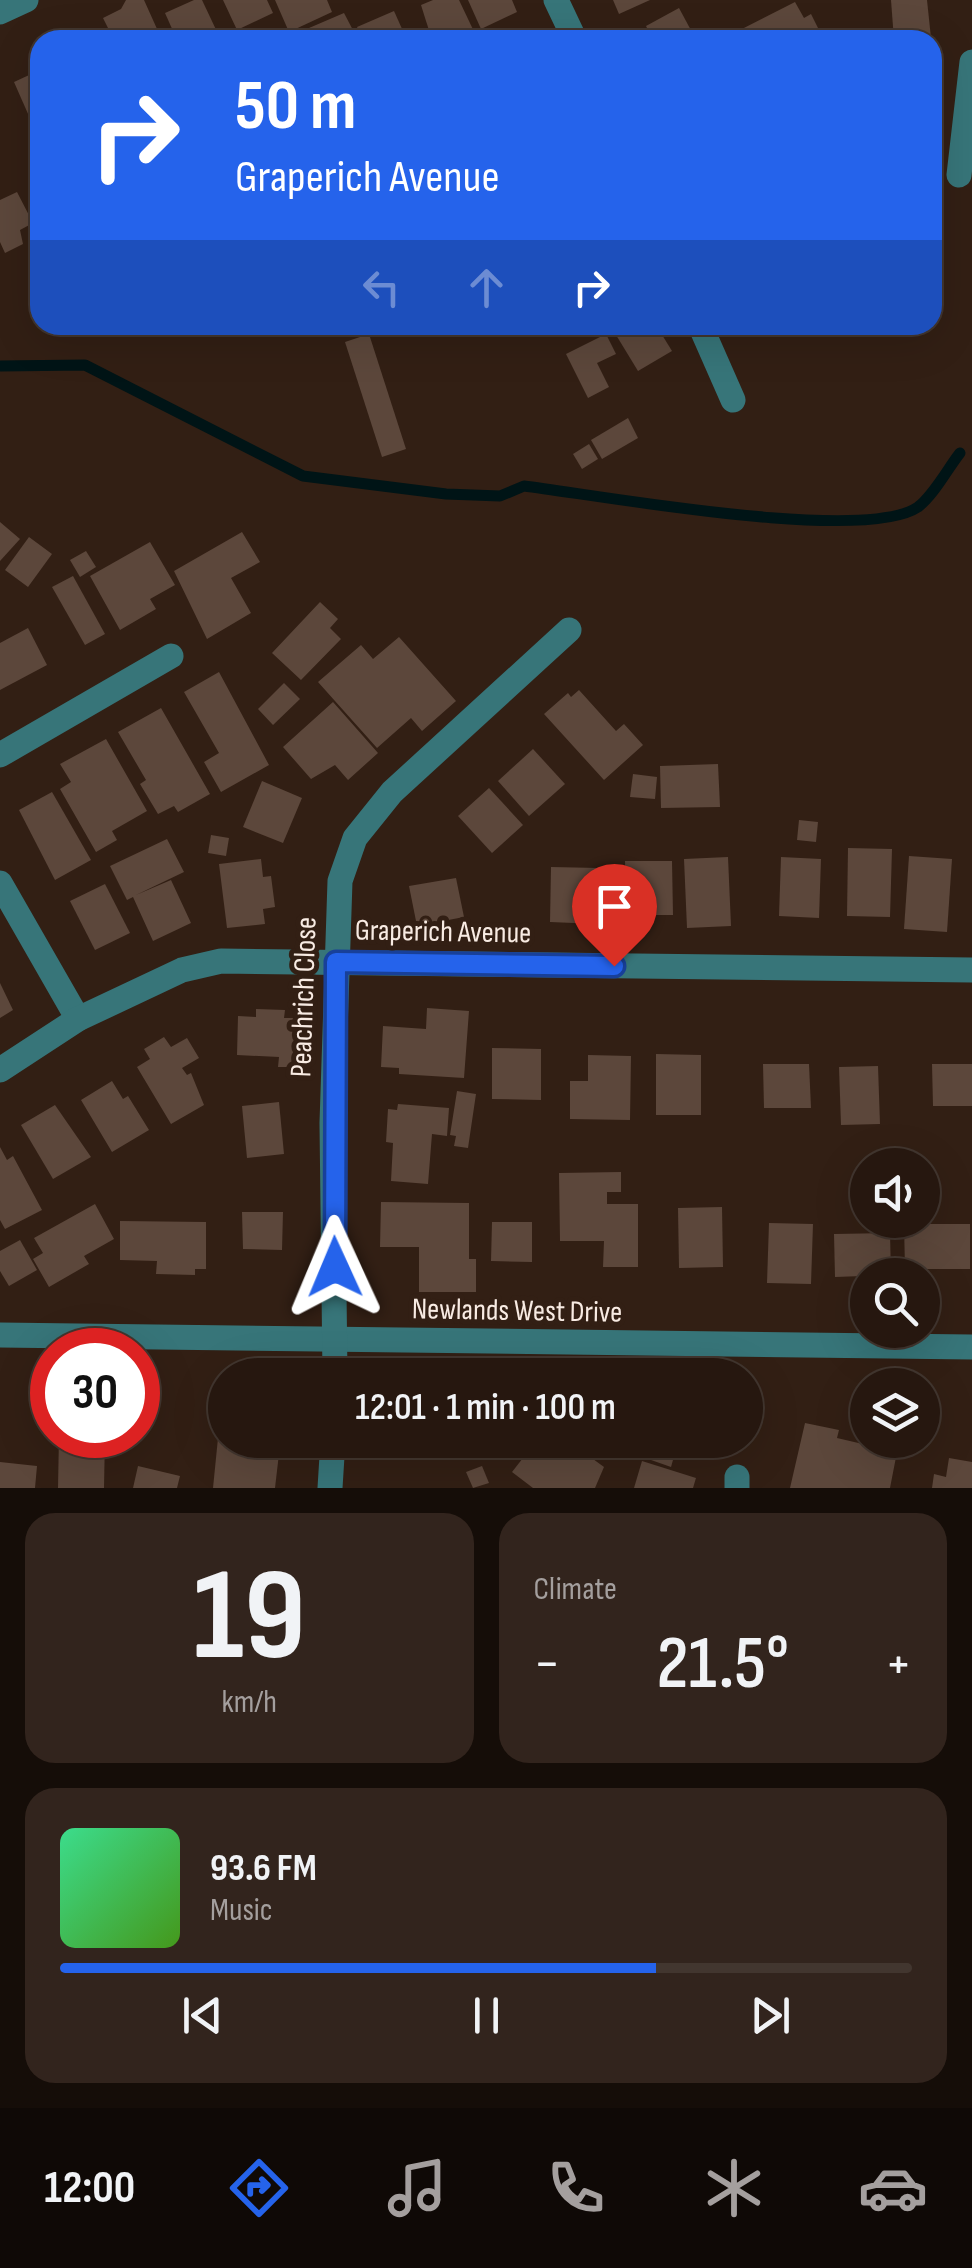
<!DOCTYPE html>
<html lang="en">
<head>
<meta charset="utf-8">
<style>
  :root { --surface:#26170f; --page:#32241d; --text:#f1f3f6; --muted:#a49f9e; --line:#42362f; --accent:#2563eb }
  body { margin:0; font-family:"Sofia Sans Condensed",sans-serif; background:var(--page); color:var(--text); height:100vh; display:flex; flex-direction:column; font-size:38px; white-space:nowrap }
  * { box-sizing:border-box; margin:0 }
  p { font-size:32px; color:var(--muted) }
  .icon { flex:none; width:55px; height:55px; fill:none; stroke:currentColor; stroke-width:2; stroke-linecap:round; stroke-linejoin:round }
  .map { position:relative; height:1488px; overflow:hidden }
  .panel { display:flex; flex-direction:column; gap:25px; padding:25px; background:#150d08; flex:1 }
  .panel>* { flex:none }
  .hud { position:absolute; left:30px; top:30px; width:912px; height:305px; border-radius:30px; box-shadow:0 10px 40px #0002,0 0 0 2px var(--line); background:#2563eb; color:#fff; overflow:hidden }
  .buttons { position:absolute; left:850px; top:1148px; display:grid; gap:20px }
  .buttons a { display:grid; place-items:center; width:90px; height:90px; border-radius:50%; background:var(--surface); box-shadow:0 10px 40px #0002,0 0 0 2px var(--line); font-size:50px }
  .speed { position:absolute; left:30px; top:1328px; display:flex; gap:20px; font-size:50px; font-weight:700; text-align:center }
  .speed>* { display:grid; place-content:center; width:130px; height:130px; border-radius:50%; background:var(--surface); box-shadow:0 10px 40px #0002,0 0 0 2px var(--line); line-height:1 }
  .speed .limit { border:15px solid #d22; background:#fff; color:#111 }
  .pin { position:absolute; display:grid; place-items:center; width:85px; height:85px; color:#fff; margin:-102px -42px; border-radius:50% 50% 50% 0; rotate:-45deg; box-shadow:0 0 10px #0007 }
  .pin .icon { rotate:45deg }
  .me { position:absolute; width:110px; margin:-55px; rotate:359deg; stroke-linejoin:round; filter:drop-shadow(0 0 8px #0008) }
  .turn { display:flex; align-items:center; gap:35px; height:210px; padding:0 40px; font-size:45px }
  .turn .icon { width:130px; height:130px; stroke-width:2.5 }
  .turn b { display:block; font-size:70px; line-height:85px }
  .lanes { display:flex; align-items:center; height:95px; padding:0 40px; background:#0003; justify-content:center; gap:50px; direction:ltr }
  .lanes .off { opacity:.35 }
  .big { font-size:75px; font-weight:600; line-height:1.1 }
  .panel .widget { flex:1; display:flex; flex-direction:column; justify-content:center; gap:15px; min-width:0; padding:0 35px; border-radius:30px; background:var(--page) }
  .panel .dial { align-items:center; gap:0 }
  .dial b { font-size:130px; line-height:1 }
  .song { display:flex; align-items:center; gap:30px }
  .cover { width:120px; height:120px; border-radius:15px; background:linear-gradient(135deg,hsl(150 70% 55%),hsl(100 70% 35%)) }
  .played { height:10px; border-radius:5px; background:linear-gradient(90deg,var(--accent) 70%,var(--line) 70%) }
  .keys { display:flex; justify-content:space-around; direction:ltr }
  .heat { display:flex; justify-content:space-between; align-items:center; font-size:55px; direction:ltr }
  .panel .tiles { flex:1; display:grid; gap:25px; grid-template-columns:1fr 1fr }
  .widget:last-child { grid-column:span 2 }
  .trip { position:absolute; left:208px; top:1358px; width:555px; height:100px; border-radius:50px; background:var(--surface); box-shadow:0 10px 40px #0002,0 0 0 2px var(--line); font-weight:600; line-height:100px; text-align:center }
  .dock { display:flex; height:160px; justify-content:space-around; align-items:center; background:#0f0906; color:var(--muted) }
  .dock .icon { width:70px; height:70px }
  .dock .current { color:var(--accent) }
  .dock b { font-size:45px; color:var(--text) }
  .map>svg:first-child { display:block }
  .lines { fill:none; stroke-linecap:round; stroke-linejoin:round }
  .stream { stroke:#001416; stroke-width:11 }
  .building { fill:#5c473b }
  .minor { stroke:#377579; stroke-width:25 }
  .route-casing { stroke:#184099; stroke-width:25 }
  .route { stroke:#2563eb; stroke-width:18 }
  .labels { text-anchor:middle; stroke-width:10; stroke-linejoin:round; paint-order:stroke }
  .street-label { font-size:30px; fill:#f8ebe3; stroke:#321f14 }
</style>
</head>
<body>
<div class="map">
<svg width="972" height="1488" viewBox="0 0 972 1488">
  <rect width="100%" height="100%" fill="#321f14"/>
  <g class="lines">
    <path class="stream" d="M0,366L85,365L303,476L446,494L500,496L524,486C598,495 864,544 918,507C934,495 948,468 960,453"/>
  </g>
  <g class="building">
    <polygon points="126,0 144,0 162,40 114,40 103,18 121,9"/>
    <polygon points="194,0 202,0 219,36 177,40 165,13"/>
    <polygon points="223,0 267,0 273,13 237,30"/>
    <polygon points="275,0 327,0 332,12 289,32"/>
    <polygon points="433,0 459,0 478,40 432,40 421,5"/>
    <polygon points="468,0 512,0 517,12 481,29"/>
    <polygon points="613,0 650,0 619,14"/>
    <polygon points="891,0 927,0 931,38 894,40"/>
    <polygon points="795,2 804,18 811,14 824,40 743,40 738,31"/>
    <polygon points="679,8 693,34 682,40 653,40 646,26"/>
    <polygon points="394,11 407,40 363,40 357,27"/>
    <polygon points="344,13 355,34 341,40 297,40 295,34"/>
    <polygon points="40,70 40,119 32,123 14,82"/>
    <polygon points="17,192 33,223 20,230 23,244 5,253 0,242 0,200"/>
    <polygon points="622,325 656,325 672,351 638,371 613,330"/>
    <polygon points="369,334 406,449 382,457 345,342"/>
    <polygon points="606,334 616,354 597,363 609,387 588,398 566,354"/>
    <polygon points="628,418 638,438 602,459 591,440"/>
    <polygon points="589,444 598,459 582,469 573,454"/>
    <polygon points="0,522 20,539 0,561"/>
    <polygon points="242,532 260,562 231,578 251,613 207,639 174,571"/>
    <polygon points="29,537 52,554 28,587 5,570"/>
    <polygon points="150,542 175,585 150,599 156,609 120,630 90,576"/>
    <polygon points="86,551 96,567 80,577 70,560"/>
    <polygon points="73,576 105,634 85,645 52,587"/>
    <polygon points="320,602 338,619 330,628 341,639 301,680 272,653"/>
    <polygon points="28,628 47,665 0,690 0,643"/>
    <polygon points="399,637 456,701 422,731 411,718 377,748 318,682 361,645 373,659"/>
    <polygon points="219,672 269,765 221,792 204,762 219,753 184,692"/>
    <polygon points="284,683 300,699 273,725 258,709"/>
    <polygon points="579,690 616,731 624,724 643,745 604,780 544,714 568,693 571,697"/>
    <polygon points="333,702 378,753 348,780 335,765 311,779 283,747"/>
    <polygon points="161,708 210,794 178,812 174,806 158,814 140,784 146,780 118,732"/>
    <polygon points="106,739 147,811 112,831 117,840 96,852 60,789 71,782 60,764"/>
    <polygon points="533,749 565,784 529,816 498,781"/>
    <polygon points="718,764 720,807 661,808 660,766"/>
    <polygon points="633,774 657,777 655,799 630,797"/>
    <polygon points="262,781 302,798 283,843 243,827"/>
    <polygon points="489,788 523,825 492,853 458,816"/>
    <polygon points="52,792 91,860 55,880 19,810"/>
    <polygon points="799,820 818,822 816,842 797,840"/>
    <polygon points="211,835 229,838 226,856 208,853"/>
    <polygon points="167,839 184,872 136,895 171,880 191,923 153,941 133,897 127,900 110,866"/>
    <polygon points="848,848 892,849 890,917 847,916"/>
    <polygon points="909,856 952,859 947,932 904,929"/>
    <polygon points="728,857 731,926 687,928 684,859"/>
    <polygon points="781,857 821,859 819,918 779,916"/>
    <polygon points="261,859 263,877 271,876 275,907 263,909 265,924 227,928 219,864"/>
    <polygon points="625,861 672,861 673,915 626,915"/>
    <polygon points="551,867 599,868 598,924 550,922"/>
    <polygon points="456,878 464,917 417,926 409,886"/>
    <polygon points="105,884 130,933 95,950 70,901"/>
    <polygon points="0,983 13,1010 0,1018"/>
    <polygon points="427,1008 469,1011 464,1078 399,1074 399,1068 381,1067 383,1026 426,1029"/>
    <polygon points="256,1009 285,1010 284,1018 300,1018 299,1067 278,1067 279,1057 237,1055 238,1016 256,1017"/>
    <polygon points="164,1037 171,1047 187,1038 199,1058 182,1068 187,1075 191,1073 204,1105 171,1124 137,1067 150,1059 144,1049"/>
    <polygon points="492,1048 541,1049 541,1100 492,1099"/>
    <polygon points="656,1054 701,1055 701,1115 656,1115"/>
    <polygon points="588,1055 631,1056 630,1120 570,1119 570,1081 588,1081"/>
    <polygon points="763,1064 809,1064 811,1108 764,1108"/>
    <polygon points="932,1064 972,1064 972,1106 933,1106"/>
    <polygon points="878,1066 880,1124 841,1125 839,1067"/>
    <polygon points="112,1081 123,1099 128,1096 149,1130 112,1152 81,1100"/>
    <polygon points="457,1091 476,1094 468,1148 454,1146 456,1136 450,1135"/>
    <polygon points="279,1102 284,1154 247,1158 242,1106"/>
    <polygon points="398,1104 449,1108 447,1136 432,1134 428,1184 391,1181 393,1143 386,1142 388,1109 397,1110"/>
    <polygon points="55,1105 91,1157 53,1179 21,1125"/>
    <polygon points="0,1147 7,1160 13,1156 42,1210 5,1229 0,1220"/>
    <polygon points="621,1172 621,1192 607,1192 607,1204 638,1204 638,1267 603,1267 604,1241 560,1241 559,1173"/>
    <polygon points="381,1202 469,1203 469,1259 476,1259 476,1292 419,1292 419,1247 380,1247"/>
    <polygon points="95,1204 114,1239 84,1256 89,1264 49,1287 33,1259 43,1253 34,1238"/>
    <polygon points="722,1207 723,1267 679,1268 678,1208"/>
    <polygon points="242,1212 283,1212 282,1250 243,1249"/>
    <polygon points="120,1221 206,1222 206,1269 195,1269 195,1275 156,1274 157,1261 120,1260"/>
    <polygon points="492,1222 532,1222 532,1262 491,1261"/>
    <polygon points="769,1223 813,1224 811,1284 767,1283"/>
    <polygon points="904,1224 970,1224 970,1269 905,1269"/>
    <polygon points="890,1233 891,1275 835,1277 834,1234"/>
    <polygon points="20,1240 37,1270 9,1286 0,1271 0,1251"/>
    <polygon points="805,1423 839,1430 837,1438 897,1452 890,1488 790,1488"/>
    <polygon points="59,1435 105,1435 104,1488 58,1488"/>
    <polygon points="218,1438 280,1445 275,1488 213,1488"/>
    <polygon points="537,1440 567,1440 604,1467 595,1488 533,1488 512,1472"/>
    <polygon points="655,1448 675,1453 671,1467 651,1460"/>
    <polygon points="949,1458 972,1462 972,1488 932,1488 934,1474 946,1477"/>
    <polygon points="642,1461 696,1478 693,1488 634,1488"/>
    <polygon points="0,1462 37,1466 35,1488 0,1488"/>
    <polygon points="138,1466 180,1476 177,1488 133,1488"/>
    <polygon points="482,1466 489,1483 473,1488 466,1472"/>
  </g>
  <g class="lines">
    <g class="minor">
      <polyline points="556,0 575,40"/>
      <polyline points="0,12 26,0"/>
      <polyline points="959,175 972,62"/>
      <polyline points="700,325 733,400"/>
      <polyline points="0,755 171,656"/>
      <polyline points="0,883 78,1019"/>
      <polyline points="0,1070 78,1019 182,970 221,961 972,970"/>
      <polyline points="0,1335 972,1347"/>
      <polyline points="335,1375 332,1123 340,881 355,838 392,792 569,630"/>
      <polyline points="330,1488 333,1440"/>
      <polyline points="737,1488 737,1477"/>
    </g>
  </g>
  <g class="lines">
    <defs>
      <polyline id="route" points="335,1267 336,962 614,966"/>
    </defs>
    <use href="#route" class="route-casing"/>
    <use href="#route" class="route"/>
  </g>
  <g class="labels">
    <g class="street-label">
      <text transform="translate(443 931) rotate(1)" y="10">Graperich Avenue</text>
      <text transform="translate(303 997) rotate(-88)" y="10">Peachrich Close</text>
      <text transform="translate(517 1310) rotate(1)" y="10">Newlands West Drive</text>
    </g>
  </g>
</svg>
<div class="buttons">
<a><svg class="icon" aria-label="sound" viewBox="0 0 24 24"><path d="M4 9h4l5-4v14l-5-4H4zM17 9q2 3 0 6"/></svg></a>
<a><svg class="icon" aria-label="search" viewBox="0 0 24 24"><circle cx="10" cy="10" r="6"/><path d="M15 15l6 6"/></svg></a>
<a><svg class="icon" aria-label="layers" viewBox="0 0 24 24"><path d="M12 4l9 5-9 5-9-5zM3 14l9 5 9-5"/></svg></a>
</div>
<div class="speed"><div class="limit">30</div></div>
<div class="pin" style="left:614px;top:966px;background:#d93025"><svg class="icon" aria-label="arrive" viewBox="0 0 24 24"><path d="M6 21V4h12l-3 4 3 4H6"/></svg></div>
<svg class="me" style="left:335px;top:1267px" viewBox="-20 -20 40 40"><path d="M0-17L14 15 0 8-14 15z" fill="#2563eb" stroke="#fff" stroke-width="4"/></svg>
<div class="trip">12:01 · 1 min · 100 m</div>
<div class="hud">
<div class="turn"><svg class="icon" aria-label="right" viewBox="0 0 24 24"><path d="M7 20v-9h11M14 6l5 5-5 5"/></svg><div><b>50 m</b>Graperich Avenue</div></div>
<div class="lanes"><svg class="icon off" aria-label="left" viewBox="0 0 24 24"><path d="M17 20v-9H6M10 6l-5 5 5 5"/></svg><svg class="icon off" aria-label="ahead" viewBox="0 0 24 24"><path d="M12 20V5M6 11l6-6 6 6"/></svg><svg class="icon" aria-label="right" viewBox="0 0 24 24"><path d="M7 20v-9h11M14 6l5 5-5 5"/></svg></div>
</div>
</div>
<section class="panel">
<div class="tiles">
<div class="widget dial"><b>19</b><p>km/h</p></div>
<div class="widget"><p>Climate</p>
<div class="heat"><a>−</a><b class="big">21.5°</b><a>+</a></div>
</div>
<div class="widget">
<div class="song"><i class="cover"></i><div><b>93.6 FM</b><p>Music</p></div></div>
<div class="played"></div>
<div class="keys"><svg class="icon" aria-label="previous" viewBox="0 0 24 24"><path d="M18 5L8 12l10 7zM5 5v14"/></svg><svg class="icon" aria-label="pause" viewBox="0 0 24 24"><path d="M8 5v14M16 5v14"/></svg><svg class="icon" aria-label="next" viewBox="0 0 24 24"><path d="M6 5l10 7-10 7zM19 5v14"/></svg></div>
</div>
</div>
</section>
<nav class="dock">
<b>12:00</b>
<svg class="icon current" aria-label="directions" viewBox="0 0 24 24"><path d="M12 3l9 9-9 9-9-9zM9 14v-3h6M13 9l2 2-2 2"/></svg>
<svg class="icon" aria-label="music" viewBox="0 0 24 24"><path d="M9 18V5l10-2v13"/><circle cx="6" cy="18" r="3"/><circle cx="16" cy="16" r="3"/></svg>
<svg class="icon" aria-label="phone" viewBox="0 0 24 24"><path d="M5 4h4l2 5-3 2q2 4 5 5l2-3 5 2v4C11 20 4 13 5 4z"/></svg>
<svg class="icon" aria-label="climate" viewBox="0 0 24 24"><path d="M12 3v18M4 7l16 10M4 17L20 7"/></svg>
<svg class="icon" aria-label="car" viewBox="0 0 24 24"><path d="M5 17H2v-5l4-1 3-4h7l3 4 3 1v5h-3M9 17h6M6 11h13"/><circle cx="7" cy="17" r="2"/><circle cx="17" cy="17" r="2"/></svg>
</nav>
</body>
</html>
